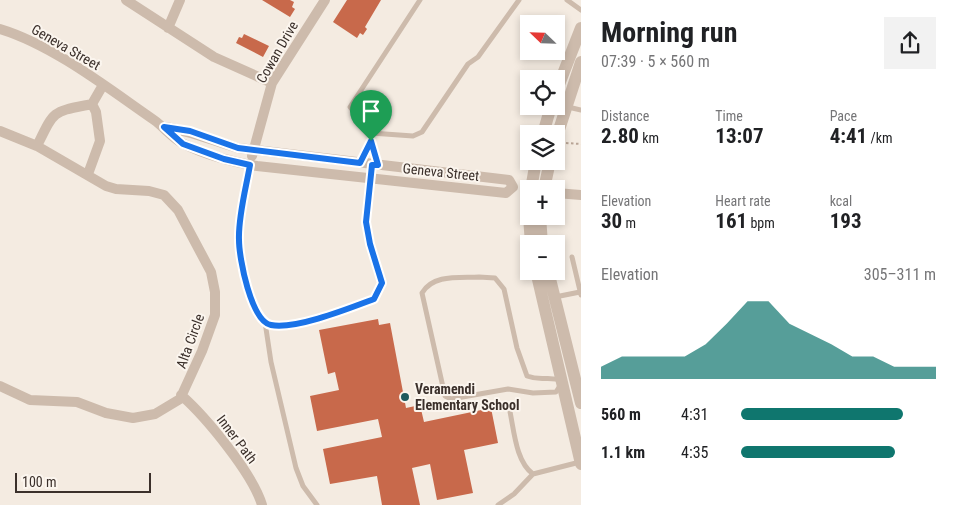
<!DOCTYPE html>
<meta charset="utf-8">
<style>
:root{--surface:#fff;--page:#f2f2f2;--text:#202124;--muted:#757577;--accent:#0f766e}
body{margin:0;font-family:"Roboto Condensed",sans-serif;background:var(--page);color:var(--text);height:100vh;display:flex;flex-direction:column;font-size:19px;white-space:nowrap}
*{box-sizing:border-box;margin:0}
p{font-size:16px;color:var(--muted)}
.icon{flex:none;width:28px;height:28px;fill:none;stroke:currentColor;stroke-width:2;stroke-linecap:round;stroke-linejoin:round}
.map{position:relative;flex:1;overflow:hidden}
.panel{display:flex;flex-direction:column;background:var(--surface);width:375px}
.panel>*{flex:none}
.needle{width:32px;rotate:293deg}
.tools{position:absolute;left:520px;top:15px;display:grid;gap:10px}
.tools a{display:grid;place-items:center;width:45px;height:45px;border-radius:0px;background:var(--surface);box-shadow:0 2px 8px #0003;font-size:25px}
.scale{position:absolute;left:15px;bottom:12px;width:136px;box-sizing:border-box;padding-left:5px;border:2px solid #3b302b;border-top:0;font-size:14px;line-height:18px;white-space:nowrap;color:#3b302b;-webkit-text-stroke:4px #fbf5ee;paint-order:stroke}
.pin{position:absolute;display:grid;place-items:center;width:42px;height:42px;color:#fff;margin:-51px -21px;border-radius:50% 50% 50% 0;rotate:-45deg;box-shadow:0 0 5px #0007}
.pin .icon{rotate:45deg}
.round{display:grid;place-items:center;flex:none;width:52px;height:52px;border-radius:0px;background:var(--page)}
.head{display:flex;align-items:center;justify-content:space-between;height:85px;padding:0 20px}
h1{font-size:28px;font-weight:700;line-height:38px}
.stats{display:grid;grid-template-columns:repeat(3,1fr);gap:8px;height:85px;padding:5px 20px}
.stats div{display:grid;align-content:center}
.stats b{font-size:21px;font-weight:700}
.stats small{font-size:14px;font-weight:400}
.stats p{font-size:14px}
.chart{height:140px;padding:10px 20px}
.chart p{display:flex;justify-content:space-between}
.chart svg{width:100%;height:90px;margin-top:5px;fill:var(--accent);opacity:.7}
ul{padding:0 20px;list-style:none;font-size:16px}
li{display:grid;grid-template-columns:80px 60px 1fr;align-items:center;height:38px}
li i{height:12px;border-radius:6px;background:var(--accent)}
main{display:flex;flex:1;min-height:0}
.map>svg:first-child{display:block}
.building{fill:#c8694b}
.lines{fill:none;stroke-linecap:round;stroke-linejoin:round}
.path{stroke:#b9a596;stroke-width:2;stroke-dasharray:2.5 2.5;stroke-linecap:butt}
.service{stroke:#cdbbac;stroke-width:5}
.minor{stroke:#cdbbac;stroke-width:10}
.tertiary{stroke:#cdbbac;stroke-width:12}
.route-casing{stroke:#fff;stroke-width:10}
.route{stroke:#1a73e8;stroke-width:6}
.poi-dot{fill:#1f5a5e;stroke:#fbf5ee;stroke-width:2}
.labels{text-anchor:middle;stroke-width:4;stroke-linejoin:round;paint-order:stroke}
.street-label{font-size:14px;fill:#3b302b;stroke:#fbf5ee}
.poi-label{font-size:14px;font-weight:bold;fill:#3b302b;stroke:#fbf5ee;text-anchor:start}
</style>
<main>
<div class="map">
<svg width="581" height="505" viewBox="0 0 581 505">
<rect width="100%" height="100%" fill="#f4ebe1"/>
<!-- building -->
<path class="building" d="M 262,0 L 290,0 L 294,2 L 292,7 L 295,9 L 290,17 Z
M 347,0 L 381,0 L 365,27 L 367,29 L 363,35 L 360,33 L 357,38 L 333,22 Z
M 244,34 L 269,46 L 263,57 L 236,43 L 239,37 L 242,38 Z
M 378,319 L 379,325 L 390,323 L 406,408 L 420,405 L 424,422 L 491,408 L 498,443 L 464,450 L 473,493 L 437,500 L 430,464 L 412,468 L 420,505 L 382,505 L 377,476 L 330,484 L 323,449 L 382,437 L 378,419 L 317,431 L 310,396 L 339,390 L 335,372 L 328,374 L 319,330 Z"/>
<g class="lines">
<!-- path -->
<path class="path" d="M 566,143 L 581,144"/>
<!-- service -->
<path class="service" d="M 420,0 L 350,107 L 371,133 L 413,136 L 422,132 L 468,64 L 478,57 L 519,0
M 567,0 L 581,10
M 568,107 L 581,110
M 371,133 L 371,141 L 378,165
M 360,163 L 371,142
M 250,165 C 247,186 237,221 239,241 C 240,260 250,319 270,325 C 290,331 353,307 374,299 L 382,283 L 370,244 L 366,222 L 372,165
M 572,257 L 581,295
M 479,277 L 495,278 L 504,289 L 517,348 L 527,376 C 543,382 547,375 563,381 L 556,392 L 533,393 L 508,389 L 451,399 L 445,396 L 422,293 C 433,274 459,278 479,277 Z
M 555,297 L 580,292
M 265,322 L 271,362 L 296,468 L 303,486 L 317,505
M 509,407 C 514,428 515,461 533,474 L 580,462
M 498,505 L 514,494 L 533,474"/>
<!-- minor -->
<path class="minor" d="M 126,0 L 214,57 L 272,83
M 168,28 L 180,0
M 0,29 C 53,45 109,89 154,120 C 164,127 173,139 184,144 C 206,155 233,162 257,166 L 506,193 L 513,187
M 165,127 C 191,131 213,141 238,148 L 509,180 L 513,187
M 0,131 L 37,146 L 106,186 L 116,189 L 149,191 L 164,195 L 178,210 L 211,272 L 215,292 L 215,315 L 202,351 L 180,399 L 155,414 L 133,418 L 106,413 L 77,402 L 30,400 L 0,386
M 37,146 C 55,109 52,112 92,104 L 103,85
M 252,156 L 272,83 L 325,0
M 88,174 L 100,141 L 96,112 L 92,104
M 556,193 L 581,195
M 181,395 C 206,417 253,474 262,505"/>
<!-- tertiary -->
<path class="tertiary" d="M 556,92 L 581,28
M 543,134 L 551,106
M 556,139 L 581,62
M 531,189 L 536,161
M 544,189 L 550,161
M 529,216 L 531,244
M 540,216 L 542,244
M 536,271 L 581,464
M 548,271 L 581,403"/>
</g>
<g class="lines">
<defs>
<path id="route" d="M 164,127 L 190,131 L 238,148 L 360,163 L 371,141 L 378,165 L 372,165 L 366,222 L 370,244 L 382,283 L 374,299 C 350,308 295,330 271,325 C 251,321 239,258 239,240 C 238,217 246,188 250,165 L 224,159 L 183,144 Z"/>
</defs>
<!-- route casing -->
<use href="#route" class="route-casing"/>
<!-- route -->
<use href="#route" class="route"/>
</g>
<!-- markers -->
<circle class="poi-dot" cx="405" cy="397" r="5"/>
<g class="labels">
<!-- street labels -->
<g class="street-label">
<text transform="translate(66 47) rotate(30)" y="5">Geneva Street</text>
<text transform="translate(277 52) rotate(-60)" y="5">Cowan Drive</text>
<text transform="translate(441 172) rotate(6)" y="5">Geneva Street</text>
<text transform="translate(190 341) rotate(-70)" y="5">Alta Circle</text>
<text transform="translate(237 439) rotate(53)" y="5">Inner Path</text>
</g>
<!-- poi labels -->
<g class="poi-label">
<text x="415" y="394">Veramendi<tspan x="415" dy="16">Elementary School</tspan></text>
</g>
</g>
</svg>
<div class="tools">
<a><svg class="needle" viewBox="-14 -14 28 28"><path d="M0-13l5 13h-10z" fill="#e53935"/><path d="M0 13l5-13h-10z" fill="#757577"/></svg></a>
<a><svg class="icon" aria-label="locate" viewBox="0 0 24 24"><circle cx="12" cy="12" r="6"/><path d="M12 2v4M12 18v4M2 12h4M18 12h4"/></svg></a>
<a><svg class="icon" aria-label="layers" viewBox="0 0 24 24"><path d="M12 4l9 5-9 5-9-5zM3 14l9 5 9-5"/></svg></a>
<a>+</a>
<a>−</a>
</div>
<div class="scale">100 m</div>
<div class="pin" style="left:371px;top:141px;background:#1e9e55"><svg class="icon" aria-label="arrive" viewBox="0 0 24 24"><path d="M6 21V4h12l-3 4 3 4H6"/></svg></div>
</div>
<section class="panel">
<div class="head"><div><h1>Morning run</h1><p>07:39 · 5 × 560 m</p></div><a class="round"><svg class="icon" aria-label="share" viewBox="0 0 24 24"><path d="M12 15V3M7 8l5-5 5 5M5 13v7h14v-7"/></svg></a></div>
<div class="stats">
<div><p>Distance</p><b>2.80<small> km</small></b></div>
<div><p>Time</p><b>13:07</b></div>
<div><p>Pace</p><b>4:41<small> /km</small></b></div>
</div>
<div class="stats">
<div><p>Elevation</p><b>30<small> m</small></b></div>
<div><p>Heart rate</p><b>161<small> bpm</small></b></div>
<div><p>kcal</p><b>193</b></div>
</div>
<div class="chart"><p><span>Elevation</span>305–311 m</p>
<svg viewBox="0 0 160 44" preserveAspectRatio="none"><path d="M0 44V38L10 33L20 33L30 33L40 33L50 27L60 17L70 6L80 6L90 17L100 22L110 27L120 33L130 33L140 38L150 38L160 38V44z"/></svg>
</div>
<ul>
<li><b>560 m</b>4:31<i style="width:83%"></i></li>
<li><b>1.1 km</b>4:35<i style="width:79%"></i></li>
</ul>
</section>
</main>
